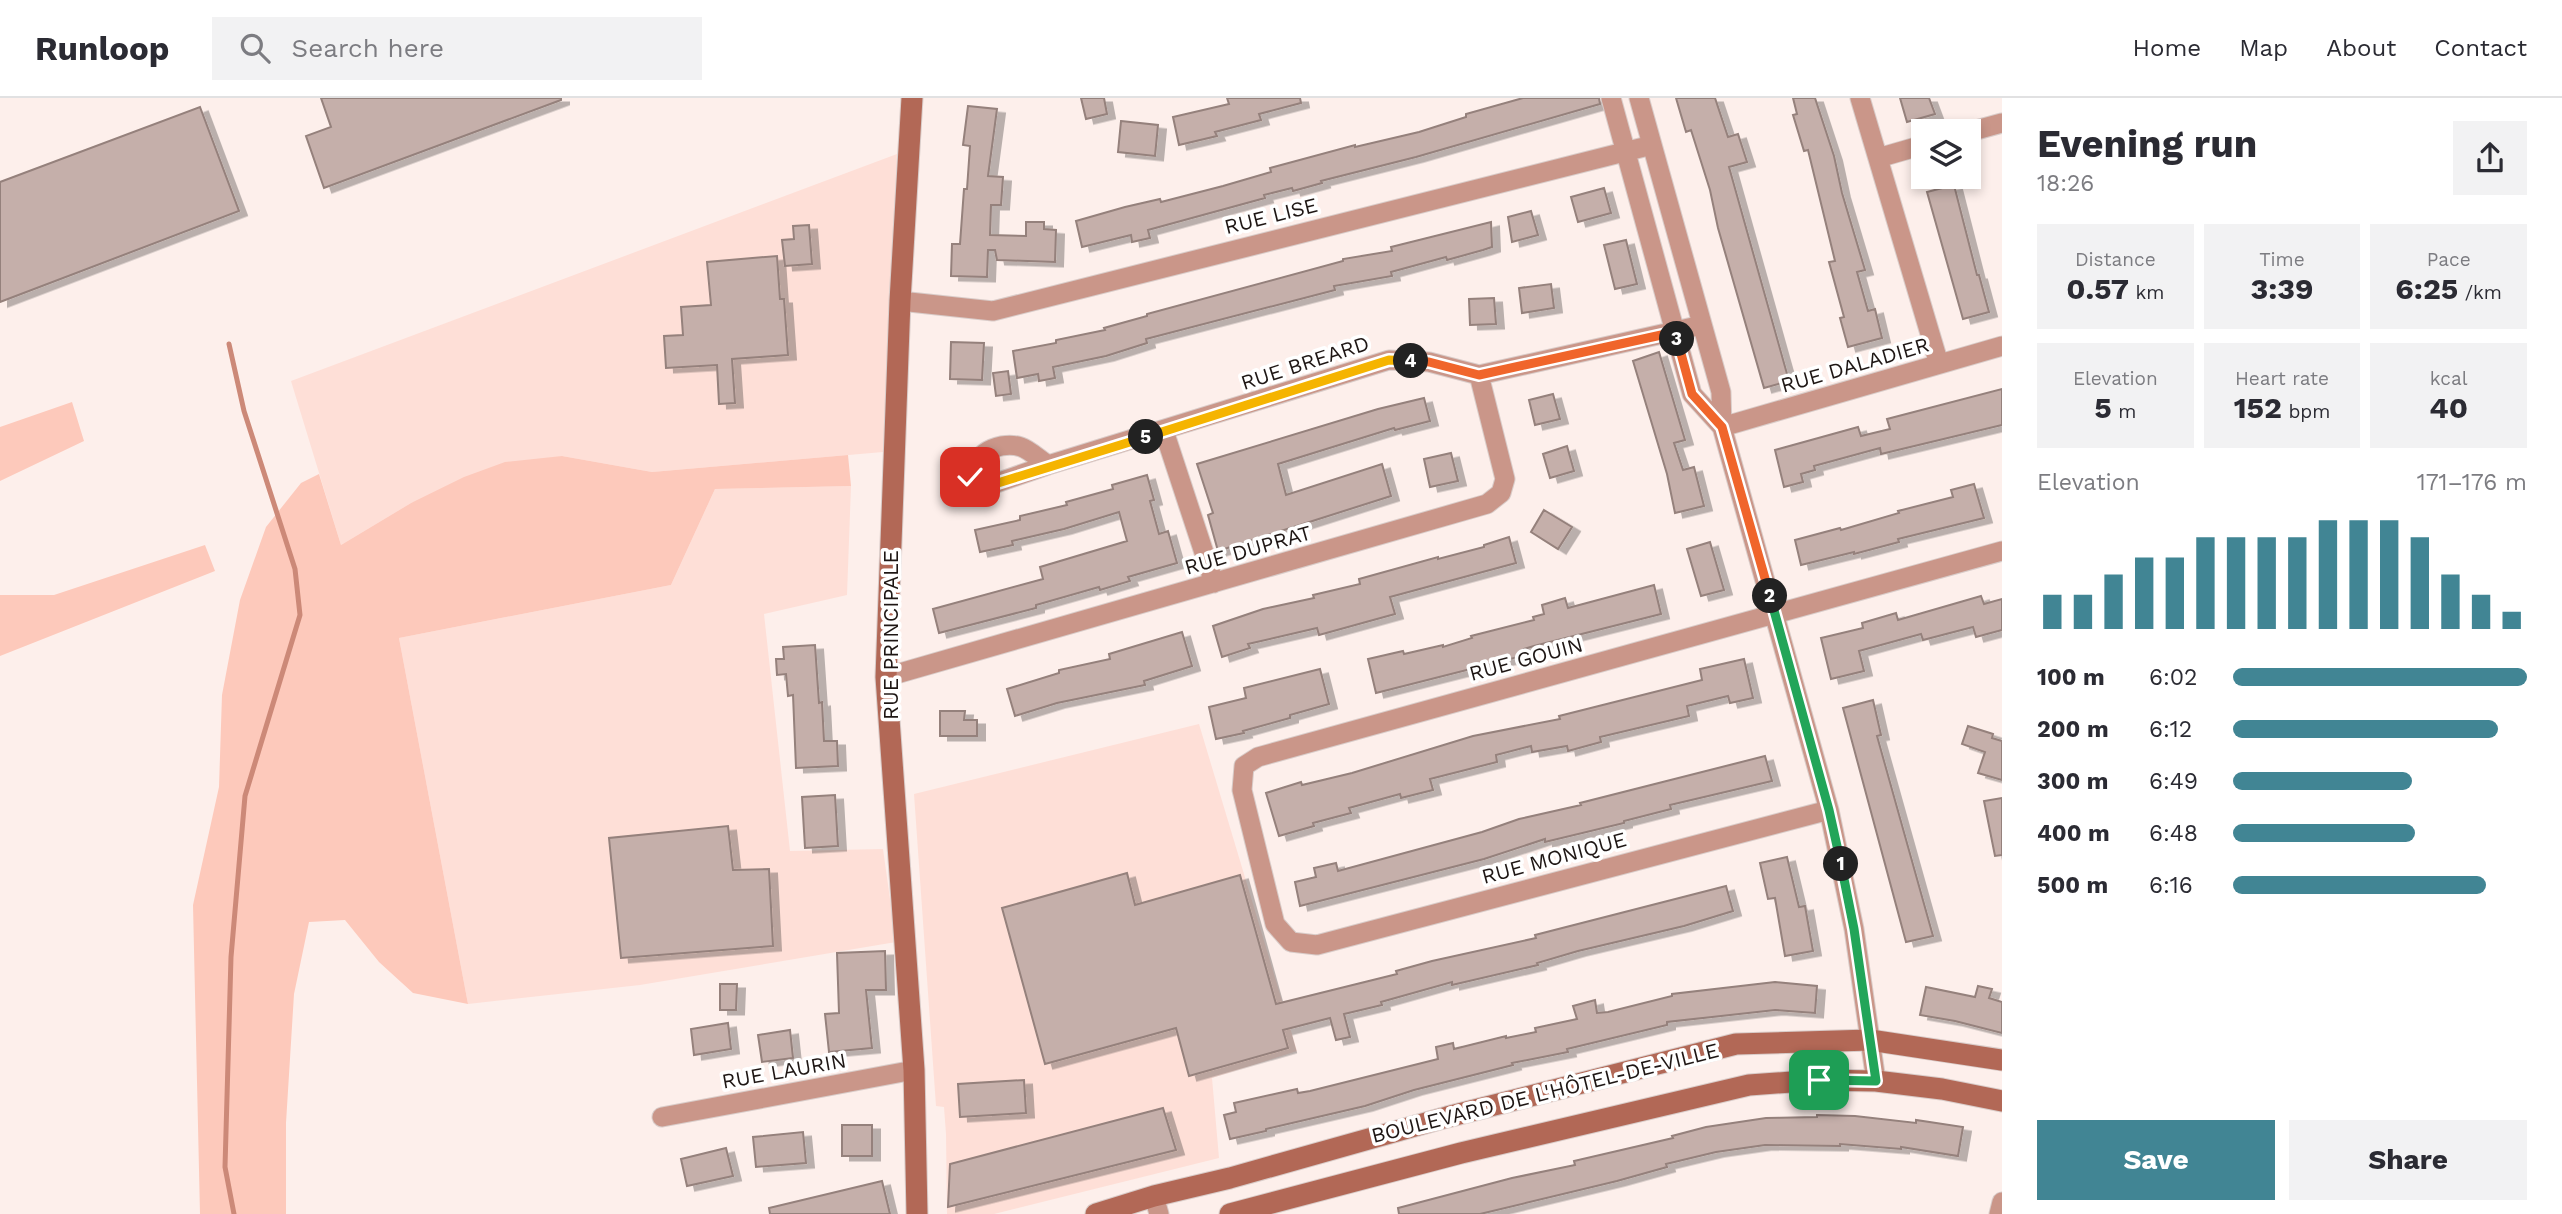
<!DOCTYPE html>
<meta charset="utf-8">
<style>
:root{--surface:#fff;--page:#f2f2f3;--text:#2b2b33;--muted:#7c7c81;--line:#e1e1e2;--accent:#418594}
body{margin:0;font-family:"Work Sans",sans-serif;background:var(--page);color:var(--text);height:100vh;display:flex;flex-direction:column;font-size:26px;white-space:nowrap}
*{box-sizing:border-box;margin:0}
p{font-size:23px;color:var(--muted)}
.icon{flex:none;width:38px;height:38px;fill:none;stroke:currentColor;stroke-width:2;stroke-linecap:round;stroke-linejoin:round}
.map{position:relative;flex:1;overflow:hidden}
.details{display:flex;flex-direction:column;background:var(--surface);width:560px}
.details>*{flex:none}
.tools{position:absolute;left:1911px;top:21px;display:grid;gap:14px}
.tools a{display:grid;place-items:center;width:70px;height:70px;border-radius:0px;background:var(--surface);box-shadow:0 4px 10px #0003;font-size:35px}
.pin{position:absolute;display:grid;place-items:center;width:60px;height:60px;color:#fff;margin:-30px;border-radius:14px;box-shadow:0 4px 10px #0006}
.km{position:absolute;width:35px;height:35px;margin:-18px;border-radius:50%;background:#222;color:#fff;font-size:19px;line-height:35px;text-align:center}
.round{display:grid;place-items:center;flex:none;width:74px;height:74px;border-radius:0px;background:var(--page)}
.headline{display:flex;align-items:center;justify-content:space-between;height:119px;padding:0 35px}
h1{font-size:38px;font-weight:700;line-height:52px}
.metrics{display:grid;grid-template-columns:repeat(3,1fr);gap:10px;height:119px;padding:7px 35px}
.metrics div{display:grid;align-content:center;border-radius:0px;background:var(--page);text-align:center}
.metrics b{font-size:30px;font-weight:700}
.metrics small{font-size:19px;font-weight:400}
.metrics p{font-size:19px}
.chart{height:196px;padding:14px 35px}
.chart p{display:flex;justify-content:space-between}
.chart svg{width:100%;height:126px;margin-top:7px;stroke:var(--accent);stroke-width:6}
.cta{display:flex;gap:14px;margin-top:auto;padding:14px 35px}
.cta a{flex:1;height:80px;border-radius:0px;background:var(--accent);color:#fff;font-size:28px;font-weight:700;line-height:80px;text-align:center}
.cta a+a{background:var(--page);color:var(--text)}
ul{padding:0 35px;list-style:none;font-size:23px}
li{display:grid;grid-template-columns:112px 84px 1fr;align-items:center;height:52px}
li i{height:18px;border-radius:9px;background:var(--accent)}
header{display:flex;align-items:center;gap:42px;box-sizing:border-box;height:98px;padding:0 35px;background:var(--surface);border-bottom:2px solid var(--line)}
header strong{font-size:33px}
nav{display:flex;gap:38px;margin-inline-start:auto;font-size:24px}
.search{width:490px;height:63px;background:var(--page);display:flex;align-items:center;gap:18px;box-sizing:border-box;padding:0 24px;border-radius:0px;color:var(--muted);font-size:26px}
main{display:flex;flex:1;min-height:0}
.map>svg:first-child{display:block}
.built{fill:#fedfd7}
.green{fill:#fdc9bb}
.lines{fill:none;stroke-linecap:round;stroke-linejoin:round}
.stream{stroke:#cc8978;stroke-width:5}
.building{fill:#c5afaa;stroke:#95817c;stroke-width:2;filter:url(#shadow)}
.street-casing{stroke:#d9ccc9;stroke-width:21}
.secondary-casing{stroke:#d9ccc9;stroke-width:23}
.street{stroke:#ca9689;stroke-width:19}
.secondary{stroke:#b26856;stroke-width:21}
.split-1-casing{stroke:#fff;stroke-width:14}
.split-2-casing{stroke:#fff;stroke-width:14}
.split-3-casing{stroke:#fff;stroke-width:14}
.split-4-casing{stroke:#fff;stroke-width:14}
.split-5-casing{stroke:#fff;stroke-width:14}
.split-6-casing{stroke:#fff;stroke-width:14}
.split-1{stroke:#22a559;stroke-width:9}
.split-2{stroke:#22a559;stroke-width:9}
.split-3{stroke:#f0652b;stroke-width:9}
.split-4{stroke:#f0652b;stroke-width:9}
.split-5{stroke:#f5b400;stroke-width:9}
.split-6{stroke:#f5b400;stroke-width:9}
.labels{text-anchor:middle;stroke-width:7;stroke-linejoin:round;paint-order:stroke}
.street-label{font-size:21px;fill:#1e1614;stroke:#fff}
</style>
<header>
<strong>Runloop</strong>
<div class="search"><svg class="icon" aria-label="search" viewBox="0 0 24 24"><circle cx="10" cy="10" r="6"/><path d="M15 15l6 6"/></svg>Search here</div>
<nav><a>Home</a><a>Map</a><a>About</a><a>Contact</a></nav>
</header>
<main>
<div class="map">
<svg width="2002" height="1116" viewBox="0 0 2002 1116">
<defs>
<filter id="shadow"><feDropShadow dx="8" dy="4.5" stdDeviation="0" flood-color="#0004"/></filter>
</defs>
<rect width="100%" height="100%" fill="#fdefeb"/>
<!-- built -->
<path class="built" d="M 897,56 L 883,354 L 652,374 L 562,358 L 411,405 L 341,447 L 291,283 Z
M 851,388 L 847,497 L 764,516 L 790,753 L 883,751 L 896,844 L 640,887 L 468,906 L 399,540 L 671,487 L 715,391 Z
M 1199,626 L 1297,953 L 1212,980 L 1219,1060 L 994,1116 L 947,1116 L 946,1036 L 944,1009 L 936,1008 L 914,696 Z"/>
<!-- green -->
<path class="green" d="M 72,304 L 84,343 L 0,383 L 0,329 Z
M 848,357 L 851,388 L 715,391 L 671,487 L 399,540 L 468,906 L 413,895 L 379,864 L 345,822 L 309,824 L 294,896 L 286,1025 L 286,1116 L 200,1116 L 193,807 L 219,689 L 222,597 L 240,502 L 266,429 L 301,385 L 319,376 L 341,447 L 411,405 L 464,379 L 505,364 L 562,358 L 652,374 Z
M 205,447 L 215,473 L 0,558 L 0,497 L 54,497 Z"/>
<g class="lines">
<!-- stream -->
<path class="stream" d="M 229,246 L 244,313 L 295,471 L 300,517 L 245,698 L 231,859 L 225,1069 L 234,1116"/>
</g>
<!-- building -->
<path class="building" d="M 321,0 L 561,0 L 561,2 L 324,90 L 306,38 L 331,29 Z
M 1081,0 L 1104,0 L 1107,16 L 1086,21 Z
M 1227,0 L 1300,0 L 1301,5 L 1259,16 L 1261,22 L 1215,34 L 1217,38 L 1179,47 L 1173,19 L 1229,6 Z
M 1523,0 L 1599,0 L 1600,6 L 1416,59 L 1321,83 L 1322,85 L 1293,93 L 1292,90 L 1264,97 L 1265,100 L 1148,132 L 1150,140 L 1132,144 L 1131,137 L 1082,149 L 1076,123 L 1125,109 L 1160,101 L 1161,104 L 1223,88 L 1271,74 L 1270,70 L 1355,47 L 1355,49 L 1419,34 L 1466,19 L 1466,16 Z
M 1676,0 L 1715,0 L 1728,39 L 1738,36 L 1747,64 L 1729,69 L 1789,283 L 1764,290 L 1718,130 L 1710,92 L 1691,32 L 1686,34 Z
M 1793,0 L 1815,0 L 1834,58 L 1842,95 L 1865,172 L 1857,174 L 1868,213 L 1875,211 L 1882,240 L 1848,249 L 1840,220 L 1844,219 L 1829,164 L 1835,163 L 1808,52 L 1804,53 L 1793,17 L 1797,16 Z
M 1900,0 L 1929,0 L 1935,16 L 1907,24 Z
M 968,8 L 997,11 L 988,78 L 1003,79 L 1001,107 L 991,107 L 990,137 L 1026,138 L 1026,124 L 1044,124 L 1044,131 L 1056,132 L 1055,164 L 997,162 L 995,152 L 988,152 L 987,179 L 951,178 L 952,146 L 960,146 L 964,91 L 967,91 L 970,48 L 963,47 Z
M 200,9 L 239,113 L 0,204 L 0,84 Z
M 1121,23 L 1158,27 L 1155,58 L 1118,54 Z
M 1954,87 L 1977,177 L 1979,177 L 1989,214 L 1963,221 L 1927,94 Z
M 1604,90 L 1611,115 L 1578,124 L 1571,99 Z
M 1531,113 L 1538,137 L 1512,144 L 1508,119 Z
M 1491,124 L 1492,149 L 1483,152 L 1447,162 L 1446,159 L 1391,174 L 1392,178 L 1334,188 L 1335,192 L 1146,241 L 1147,245 L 1106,258 L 1053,269 L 1055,280 L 1039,283 L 1038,276 L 1017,280 L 1013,253 L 1056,245 L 1056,242 L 1105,232 L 1104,230 L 1147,218 L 1147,216 L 1343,163 L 1343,161 L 1392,153 L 1391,149 Z
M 809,127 L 812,166 L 785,168 L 782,142 L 794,141 L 793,128 Z
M 1626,142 L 1637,186 L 1615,191 L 1604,147 Z
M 777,158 L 780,201 L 784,201 L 788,257 L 732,261 L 735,305 L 719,306 L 717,267 L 666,270 L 664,238 L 683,237 L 681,209 L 711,207 L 707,164 Z
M 1551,186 L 1554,210 L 1522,215 L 1519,190 Z
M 1494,200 L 1496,226 L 1470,227 L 1469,201 Z
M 951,244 L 984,245 L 982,282 L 950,281 Z
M 1659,254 L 1685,342 L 1674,345 L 1683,372 L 1694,369 L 1704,408 L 1675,415 L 1667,376 L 1633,263 Z
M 1008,273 L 1011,296 L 996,298 L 993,275 Z
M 2002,291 L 2002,327 L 1881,356 L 1880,350 L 1814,368 L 1815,372 L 1801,376 L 1803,384 L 1784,389 L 1775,352 L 1858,329 L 1861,338 L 1890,331 L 1887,321 Z
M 1553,296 L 1560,321 L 1535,327 L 1529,302 Z
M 1424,300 L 1430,323 L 1395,332 L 1394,330 L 1278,366 L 1286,397 L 1382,366 L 1391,398 L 1218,453 L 1208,417 L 1213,415 L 1197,366 L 1378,311 Z
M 1567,348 L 1574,373 L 1550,380 L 1543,356 Z
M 1451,355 L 1458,383 L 1430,389 L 1424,361 Z
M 1147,377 L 1154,402 L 1150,403 L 1159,436 L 1168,433 L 1177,465 L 1128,479 L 1130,483 L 1100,492 L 1099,489 L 1036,507 L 1036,510 L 939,535 L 933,511 L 1043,481 L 1040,469 L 1127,443 L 1119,414 L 1064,431 L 1012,443 L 1013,447 L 980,454 L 975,432 L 1020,422 L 1020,418 L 1067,407 L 1066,404 L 1113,391 L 1112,387 Z
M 1974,386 L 1984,420 L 1898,441 L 1899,444 L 1854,456 L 1854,454 L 1801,467 L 1795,442 L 1840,430 L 1841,432 L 1899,415 L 1898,413 L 1953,399 L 1951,392 Z
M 1544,412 L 1572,429 L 1558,451 L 1531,434 Z
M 1509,439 L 1516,465 L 1390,499 L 1395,516 L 1319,537 L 1317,530 L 1248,546 L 1250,550 L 1222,559 L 1213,528 L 1263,511 L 1314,500 L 1313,497 L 1360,486 L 1359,481 L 1438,459 L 1438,461 L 1484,449 L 1484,447 Z
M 1710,444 L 1724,492 L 1701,498 L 1687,451 Z
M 1654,487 L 1661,516 L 1534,548 L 1524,551 L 1526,557 L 1376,595 L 1368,561 L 1403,553 L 1404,556 L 1443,547 L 1443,549 L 1472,540 L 1471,538 L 1534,522 L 1533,519 L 1544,516 L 1542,507 L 1565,500 L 1568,510 Z
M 1981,498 L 1984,506 L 2002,501 L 2002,532 L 1976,539 L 1973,529 L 1923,542 L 1921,536 L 1859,553 L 1864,573 L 1831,581 L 1821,540 L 1863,530 L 1862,525 L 1896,515 L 1898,522 Z
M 1182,534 L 1192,568 L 1144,583 L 1145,587 L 1057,605 L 1015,618 L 1007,591 L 1059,575 L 1059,572 L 1110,561 L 1109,556 Z
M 815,547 L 819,605 L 822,604 L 824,643 L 837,643 L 838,668 L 796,670 L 793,597 L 788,598 L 786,576 L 777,577 L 776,561 L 784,561 L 783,549 Z
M 1744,561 L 1753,600 L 1730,605 L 1728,598 L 1687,608 L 1689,618 L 1600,639 L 1601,644 L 1568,653 L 1567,648 L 1532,654 L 1531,648 L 1496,657 L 1497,664 L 1430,681 L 1433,692 L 1401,700 L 1400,696 L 1349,710 L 1351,715 L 1313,725 L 1314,728 L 1279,738 L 1266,695 L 1301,684 L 1302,687 L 1352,675 L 1473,638 L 1560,621 L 1559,618 L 1702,582 L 1700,571 Z
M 1320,571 L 1329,606 L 1290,617 L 1290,620 L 1243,633 L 1244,635 L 1216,641 L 1209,609 L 1246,600 L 1244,590 Z
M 1873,602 L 1881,637 L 1877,638 L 1933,838 L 1906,844 L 1843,610 Z
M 940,613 L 965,613 L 964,622 L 977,622 L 977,638 L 940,638 Z
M 1968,628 L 1993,636 L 1992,640 L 2002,643 L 2002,682 L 1978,675 L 1985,654 L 1962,646 Z
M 1765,658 L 1772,683 L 1670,707 L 1671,711 L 1624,723 L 1624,725 L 1545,744 L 1545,741 L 1484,761 L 1300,808 L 1295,784 L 1316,779 L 1314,770 L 1336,765 L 1338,773 L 1482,734 L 1519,721 L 1581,707 L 1580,705 Z
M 835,697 L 838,748 L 805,750 L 802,699 Z
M 2002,700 L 2002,757 L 1995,758 L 1984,703 Z
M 728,728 L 733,772 L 769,771 L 773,848 L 621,860 L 609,740 Z
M 1787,759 L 1799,809 L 1805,808 L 1813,853 L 1785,858 L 1775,800 L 1768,801 L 1760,765 Z
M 1127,775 L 1135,807 L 1240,777 L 1276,906 L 1397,876 L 1396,873 L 1432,863 L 1536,840 L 1535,837 L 1726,788 L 1733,813 L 1684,828 L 1578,853 L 1537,865 L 1538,867 L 1452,887 L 1452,884 L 1381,904 L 1382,907 L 1344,916 L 1350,939 L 1336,942 L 1330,920 L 1283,932 L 1288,950 L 1189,978 L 1176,930 L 1045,966 L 1002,810 Z
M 885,853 L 886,892 L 866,892 L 872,950 L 829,954 L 825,916 L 839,915 L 837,855 Z
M 1775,884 L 1817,888 L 1815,915 L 1775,912 L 1667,924 L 1667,927 L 1567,951 L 1568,954 L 1512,965 L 1513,967 L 1414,992 L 1365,1008 L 1266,1031 L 1266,1033 L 1230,1041 L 1224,1017 L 1236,1014 L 1234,1005 L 1297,991 L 1298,995 L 1310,993 L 1438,961 L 1436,949 L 1453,945 L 1454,951 L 1506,938 L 1506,940 L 1536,934 L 1535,930 L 1577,921 L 1573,908 L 1595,902 L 1597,915 L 1608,914 L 1672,898 L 1672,896 Z
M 720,886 L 737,886 L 736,912 L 720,912 Z
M 1978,888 L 1992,891 L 1989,900 L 2002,904 L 2002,935 L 1955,923 L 1920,917 L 1926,889 L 1975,899 Z
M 728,925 L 731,951 L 694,957 L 691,931 Z
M 790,932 L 793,960 L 762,964 L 758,937 Z
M 1024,982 L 1026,1015 L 960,1019 L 958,986 Z
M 1163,1010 L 1176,1052 L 948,1109 L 950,1066 Z
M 1817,1017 L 1855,1018 L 1916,1025 L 1916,1022 L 1963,1029 L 1958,1058 L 1901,1049 L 1901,1051 L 1840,1046 L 1840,1048 L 1765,1047 L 1716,1054 L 1666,1066 L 1667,1069 L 1617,1083 L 1480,1116 L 1399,1116 L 1398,1110 L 1512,1080 L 1575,1067 L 1574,1063 L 1673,1040 L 1672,1038 L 1706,1029 L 1766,1020 L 1817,1019 Z
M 842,1027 L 872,1027 L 872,1058 L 842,1058 Z
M 803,1034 L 806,1065 L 756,1069 L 753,1039 Z
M 726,1050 L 733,1078 L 687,1088 L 681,1061 Z
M 882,1083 L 890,1116 L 770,1116 L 769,1110 Z"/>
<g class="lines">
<defs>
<path id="street" d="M 1611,0 L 1692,296 L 1722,329
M 1639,0 L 1721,294 L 1722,329 L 1829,712 L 1854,831 L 1876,983
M 1860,0 L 1939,266
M 1969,34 L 2002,25
M 1878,60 L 1923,47
M 900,203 L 993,213 L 1652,47
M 1722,329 L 2002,248
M 1164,333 L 1214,485
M 1048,367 L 985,389 L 975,388 C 962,361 997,341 1021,349 C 1030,352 1040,362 1048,367 L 1389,262 L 1429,264 L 1479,277 L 1702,227
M 886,579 L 1487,406 L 1501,395 L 1505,381 L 1479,277
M 1829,712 L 1317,847 L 1291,844 L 1275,826 L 1242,692 L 1244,668 L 1258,659 L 2002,453
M 662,1019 L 914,972
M 1154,1098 L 1159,1116
M 1999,1116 L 2002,1104"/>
<path id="secondary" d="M 912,0 L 900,203 L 886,579 L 914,972 L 917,1116
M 1096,1116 L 1154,1098 L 1230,1080 L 1447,1019 L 1736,946 L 1870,942 L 2002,962
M 1230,1116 L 1461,1055 L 1749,987 L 1819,982 L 1876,983 L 1942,991 L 2002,1003"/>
</defs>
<!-- street casing -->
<use href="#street" class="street-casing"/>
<!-- secondary casing -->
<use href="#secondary" class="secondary-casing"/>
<!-- street -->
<use href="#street" class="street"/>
<!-- secondary -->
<use href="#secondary" class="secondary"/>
</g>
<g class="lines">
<defs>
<path id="split-1" d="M 1819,982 L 1876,983 L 1854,831 L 1841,766"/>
<path id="split-2" d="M 1770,498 L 1829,712 L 1841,766"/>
<path id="split-3" d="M 1677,241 L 1692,296 L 1722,329 L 1770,498"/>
<path id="split-4" d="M 1411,263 L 1429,264 L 1479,277 L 1675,234 L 1677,241"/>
<path id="split-5" d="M 1146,339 L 1389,262 L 1411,263"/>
<path id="split-6" d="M 970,379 L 975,388 L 985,389 L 1146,339"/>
</defs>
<!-- split-1 casing -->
<use href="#split-1" class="split-1-casing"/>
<!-- split-2 casing -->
<use href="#split-2" class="split-2-casing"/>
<!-- split-3 casing -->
<use href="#split-3" class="split-3-casing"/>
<!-- split-4 casing -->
<use href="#split-4" class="split-4-casing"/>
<!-- split-5 casing -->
<use href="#split-5" class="split-5-casing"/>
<!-- split-6 casing -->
<use href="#split-6" class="split-6-casing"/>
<!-- split-1 -->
<use href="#split-1" class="split-1"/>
<!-- split-2 -->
<use href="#split-2" class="split-2"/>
<!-- split-3 -->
<use href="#split-3" class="split-3"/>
<!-- split-4 -->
<use href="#split-4" class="split-4"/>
<!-- split-5 -->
<use href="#split-5" class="split-5"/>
<!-- split-6 -->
<use href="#split-6" class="split-6"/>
</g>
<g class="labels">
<!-- street labels -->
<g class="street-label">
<text transform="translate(1271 118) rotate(-14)" y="7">RUE LISE</text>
<text transform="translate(1305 265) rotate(-18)" y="7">RUE BREARD</text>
<text transform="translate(1855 267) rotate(-16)" y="7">RUE DALADIER</text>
<text transform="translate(1248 452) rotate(-16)" y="7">RUE DUPRAT</text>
<text transform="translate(891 537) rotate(-90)" y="7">RUE PRINCIPALE</text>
<text transform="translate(1526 561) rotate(-15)" y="7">RUE GOUIN</text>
<text transform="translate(1554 760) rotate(-15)" y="7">RUE MONIQUE</text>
<text transform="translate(784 973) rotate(-10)" y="7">RUE LAURIN</text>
<text transform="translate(1545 995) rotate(-14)" y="7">BOULEVARD DE L'HÔTEL-DE-VILLE</text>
</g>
</g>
</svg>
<div class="tools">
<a><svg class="icon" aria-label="layers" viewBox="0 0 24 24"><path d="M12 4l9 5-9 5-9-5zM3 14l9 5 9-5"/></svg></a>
</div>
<div class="pin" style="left:1819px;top:982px;background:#1e9e55"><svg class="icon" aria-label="arrive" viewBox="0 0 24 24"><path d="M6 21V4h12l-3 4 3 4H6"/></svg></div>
<div class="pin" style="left:970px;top:379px;background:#d93025"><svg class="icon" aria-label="check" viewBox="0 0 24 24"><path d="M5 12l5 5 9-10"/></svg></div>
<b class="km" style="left:1841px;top:766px">1</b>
<b class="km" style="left:1770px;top:498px">2</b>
<b class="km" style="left:1677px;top:241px">3</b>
<b class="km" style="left:1411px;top:263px">4</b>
<b class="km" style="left:1146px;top:339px">5</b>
</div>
<section class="details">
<div class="headline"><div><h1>Evening run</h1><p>18:26</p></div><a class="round"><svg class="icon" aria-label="share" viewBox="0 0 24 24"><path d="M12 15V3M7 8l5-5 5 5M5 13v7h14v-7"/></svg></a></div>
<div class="metrics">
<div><p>Distance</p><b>0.57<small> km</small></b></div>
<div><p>Time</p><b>3:39</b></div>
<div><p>Pace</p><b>6:25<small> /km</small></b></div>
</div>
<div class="metrics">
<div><p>Elevation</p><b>5<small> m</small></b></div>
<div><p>Heart rate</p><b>152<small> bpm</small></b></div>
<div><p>kcal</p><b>40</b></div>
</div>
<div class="chart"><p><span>Elevation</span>171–176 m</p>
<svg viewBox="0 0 160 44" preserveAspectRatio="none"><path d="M5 44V32M15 44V32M25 44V25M35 44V19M45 44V19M55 44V12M65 44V12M75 44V12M85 44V12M95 44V6M105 44V6M115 44V6M125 44V12M135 44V25M145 44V32M155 44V38"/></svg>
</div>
<ul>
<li><b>100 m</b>6:02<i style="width:100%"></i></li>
<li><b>200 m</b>6:12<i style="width:90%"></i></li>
<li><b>300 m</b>6:49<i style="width:61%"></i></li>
<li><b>400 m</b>6:48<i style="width:62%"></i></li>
<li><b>500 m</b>6:16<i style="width:86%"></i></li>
</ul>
<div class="cta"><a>Save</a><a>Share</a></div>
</section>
</main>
